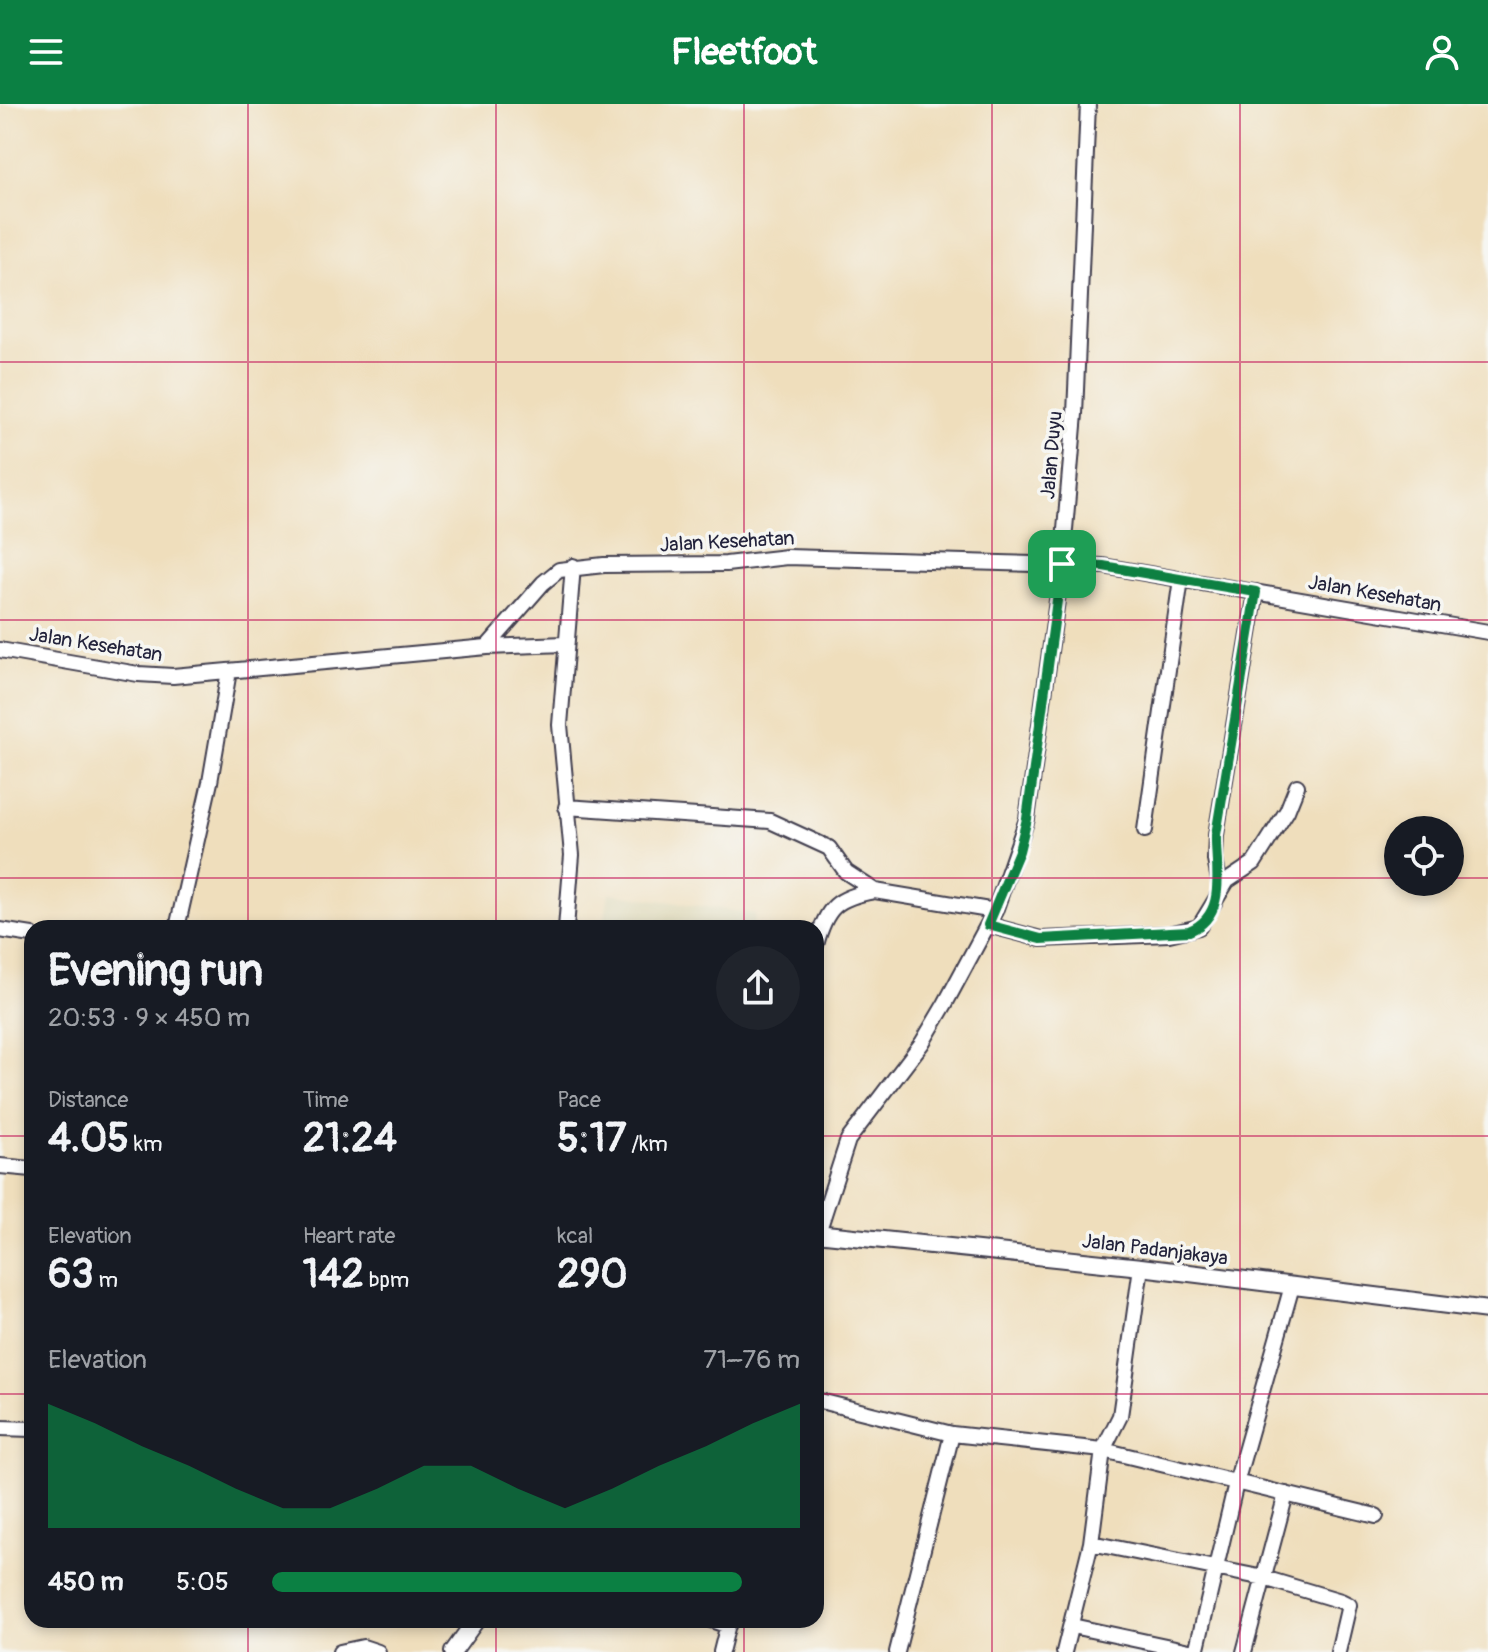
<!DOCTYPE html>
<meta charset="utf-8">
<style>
:root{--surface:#171b24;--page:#20242c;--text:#f1f3f6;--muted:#9ea1a6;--accent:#0b8043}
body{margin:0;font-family:Pangolin,sans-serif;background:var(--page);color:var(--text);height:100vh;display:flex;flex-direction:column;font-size:30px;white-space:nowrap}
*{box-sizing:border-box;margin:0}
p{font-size:26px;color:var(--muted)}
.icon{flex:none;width:44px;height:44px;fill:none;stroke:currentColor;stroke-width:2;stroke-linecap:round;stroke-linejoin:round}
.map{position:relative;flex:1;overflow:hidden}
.details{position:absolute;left:24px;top:816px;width:800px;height:708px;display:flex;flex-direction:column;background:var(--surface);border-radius:24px;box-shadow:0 4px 12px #0003}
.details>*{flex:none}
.controls{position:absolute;left:1384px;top:712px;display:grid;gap:16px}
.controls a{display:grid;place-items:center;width:80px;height:80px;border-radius:50%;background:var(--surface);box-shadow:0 4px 12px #0003;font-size:40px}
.pin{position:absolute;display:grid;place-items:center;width:68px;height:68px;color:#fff;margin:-34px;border-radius:16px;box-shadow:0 4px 12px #0006}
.round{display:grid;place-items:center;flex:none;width:84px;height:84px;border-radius:42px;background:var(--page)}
.summary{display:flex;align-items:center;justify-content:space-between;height:136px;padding:0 24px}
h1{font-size:44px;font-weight:800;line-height:60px}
.stats{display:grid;grid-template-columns:repeat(3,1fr);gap:12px;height:136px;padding:8px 24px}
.stats div{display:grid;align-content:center}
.stats b{font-size:40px;font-weight:800}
.stats small{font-size:22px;font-weight:400}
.stats p{font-size:22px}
.chart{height:224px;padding:16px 24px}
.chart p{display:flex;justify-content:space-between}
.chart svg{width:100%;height:144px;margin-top:8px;fill:var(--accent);opacity:.7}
ul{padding:0 24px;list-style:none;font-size:26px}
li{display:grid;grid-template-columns:128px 96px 1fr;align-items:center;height:60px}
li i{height:20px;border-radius:10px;background:var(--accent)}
header{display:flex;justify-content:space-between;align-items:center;height:104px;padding:0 24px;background:var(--accent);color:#fff;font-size:36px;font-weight:800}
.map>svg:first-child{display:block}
.built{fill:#ded8b7}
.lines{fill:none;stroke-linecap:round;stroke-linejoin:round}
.minor-casing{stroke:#413e4e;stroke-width:18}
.tertiary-casing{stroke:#413e4e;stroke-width:20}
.minor{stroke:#fff;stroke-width:14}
.tertiary{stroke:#fff;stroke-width:16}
.route-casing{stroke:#fff;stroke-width:16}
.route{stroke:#0b8043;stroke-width:10}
.grid{fill:none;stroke:#c2185b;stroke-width:2;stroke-opacity:0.55}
.labels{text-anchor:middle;stroke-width:7;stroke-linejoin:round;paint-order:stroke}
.street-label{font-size:20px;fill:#22223b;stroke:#f6f6f2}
</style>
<header><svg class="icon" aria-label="menu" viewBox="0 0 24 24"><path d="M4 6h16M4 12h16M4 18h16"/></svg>Fleetfoot<svg class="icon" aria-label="person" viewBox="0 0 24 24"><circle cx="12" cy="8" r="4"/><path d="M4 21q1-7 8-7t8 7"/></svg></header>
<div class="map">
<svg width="1488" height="1548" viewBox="0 0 1488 1548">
<rect width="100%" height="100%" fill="#f6f6f2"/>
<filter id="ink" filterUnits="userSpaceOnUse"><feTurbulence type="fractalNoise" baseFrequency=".0125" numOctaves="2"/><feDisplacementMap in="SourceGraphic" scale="16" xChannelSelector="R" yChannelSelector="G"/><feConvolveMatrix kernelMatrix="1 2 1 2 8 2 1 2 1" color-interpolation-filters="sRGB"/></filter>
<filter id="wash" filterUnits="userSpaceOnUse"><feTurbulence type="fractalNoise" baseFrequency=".006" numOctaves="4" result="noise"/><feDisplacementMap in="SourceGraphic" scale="32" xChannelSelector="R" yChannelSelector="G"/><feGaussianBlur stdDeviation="1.8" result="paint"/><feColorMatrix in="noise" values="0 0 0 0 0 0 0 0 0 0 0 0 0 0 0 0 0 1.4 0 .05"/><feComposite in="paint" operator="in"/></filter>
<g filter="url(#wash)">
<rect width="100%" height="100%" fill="#efdebc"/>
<!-- built -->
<path class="built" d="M 609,789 L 755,810 L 753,824 L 603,824 Z"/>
</g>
<g filter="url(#ink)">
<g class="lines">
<defs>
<path id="minor" d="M 487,543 L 543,479 L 559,466 L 604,461 L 726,460 L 787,453 L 1103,462 L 1488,528
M 0,546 L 138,570 L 173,572 L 487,543 L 565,540
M 566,703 L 770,717 L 829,744 L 846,768 L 875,787 L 995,807
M 1145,726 L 1181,475
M 1221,786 L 1215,756 L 1216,731 L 1256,488
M 988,821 L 1041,835 L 1169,830 L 1199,823 L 1227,777 L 1254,759 L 1287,707 L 1297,682
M 177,824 L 210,678 L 229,567
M 566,824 L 572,751 L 560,621 L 573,462
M 0,826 L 32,831
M 816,841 C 826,803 837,793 875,787
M 0,1062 L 32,1065
M 816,1135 L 848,1036 L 922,939 L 945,900 L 995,807 L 1027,715 L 1062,460 L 1075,310 L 1088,0
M 816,1296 L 952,1330 L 1103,1346 L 1376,1412
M 0,1324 L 32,1325
M 1091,1439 L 1264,1474 L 1341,1497 L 1349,1501 L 1338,1548
M 711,1516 L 728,1522
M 1072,1522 L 1194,1548
M 340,1548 L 363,1543 L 378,1548
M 721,1548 L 729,1516
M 897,1548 L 952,1330
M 1064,1548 L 1091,1439 L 1103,1346 L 1120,1312 L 1141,1163
M 1196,1548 L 1236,1379 L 1292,1182
M 1244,1548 L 1286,1390"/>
<path id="tertiary" d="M 816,1129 L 1141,1163 L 1488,1206
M 453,1548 L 476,1516"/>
</defs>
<!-- minor casing -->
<use href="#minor" class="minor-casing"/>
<!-- tertiary casing -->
<use href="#tertiary" class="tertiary-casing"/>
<!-- minor -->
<use href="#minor" class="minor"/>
<!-- tertiary -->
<use href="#tertiary" class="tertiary"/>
</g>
</g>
<g class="lines" filter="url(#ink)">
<defs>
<path id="route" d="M 1062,460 L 1103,462 L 1256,488 L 1216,731 C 1215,764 1229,811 1189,827 L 1041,835 L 988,821 L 1019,747 L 1027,715 Z"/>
</defs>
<!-- route casing -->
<use href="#route" class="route-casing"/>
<!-- route -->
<use href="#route" class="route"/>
</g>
<!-- grid -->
<path class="grid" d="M 248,0 L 248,824M 496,0 L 496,824M 744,0 L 744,824M 992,0 L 992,1548M 1240,0 L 1240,1548M 0,258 L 1488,258M 0,516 L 1488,516M 0,774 L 1398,774M 1450,774 L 1488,774M 0,1032 L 32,1032M 816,1032 L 1488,1032M 0,1290 L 32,1290M 816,1290 L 1488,1290M 248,1516 L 248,1548M 496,1516 L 496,1548M 744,1516 L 744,1548"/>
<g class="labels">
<!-- street labels -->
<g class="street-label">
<text transform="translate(1051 351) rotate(-85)" y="7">Jalan Duyu</text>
<text transform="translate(727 437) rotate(-3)" y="7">Jalan Kesehatan</text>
<text transform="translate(1375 489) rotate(10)" y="7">Jalan Kesehatan</text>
<text transform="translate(96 540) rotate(9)" y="7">Jalan Kesehatan</text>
<text transform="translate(1155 1145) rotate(7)" y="7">Jalan Padanjakaya</text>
</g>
</g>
</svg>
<div class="controls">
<a><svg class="icon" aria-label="locate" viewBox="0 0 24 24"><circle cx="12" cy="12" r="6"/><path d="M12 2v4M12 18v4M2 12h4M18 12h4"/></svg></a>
</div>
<div class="pin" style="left:1062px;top:460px;background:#1e9e55"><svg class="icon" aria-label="arrive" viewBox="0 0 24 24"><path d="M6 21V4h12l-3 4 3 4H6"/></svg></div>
<section class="details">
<div class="summary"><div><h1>Evening run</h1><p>20:53 · 9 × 450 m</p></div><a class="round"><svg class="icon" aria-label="share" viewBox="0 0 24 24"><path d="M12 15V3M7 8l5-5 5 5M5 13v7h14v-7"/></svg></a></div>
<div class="stats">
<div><p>Distance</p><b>4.05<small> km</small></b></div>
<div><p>Time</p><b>21:24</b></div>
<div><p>Pace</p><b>5:17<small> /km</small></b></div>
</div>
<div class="stats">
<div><p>Elevation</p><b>63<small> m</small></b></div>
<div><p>Heart rate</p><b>142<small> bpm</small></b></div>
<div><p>kcal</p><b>290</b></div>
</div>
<div class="chart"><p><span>Elevation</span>71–76 m</p>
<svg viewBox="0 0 160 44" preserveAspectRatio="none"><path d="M0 44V6L10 12L20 19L30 25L40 32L50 38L60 38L70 32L80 25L90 25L100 32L110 38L120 32L130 25L140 19L150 12L160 6V44z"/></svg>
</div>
<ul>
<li><b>450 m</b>5:05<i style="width:89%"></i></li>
</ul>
</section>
</div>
